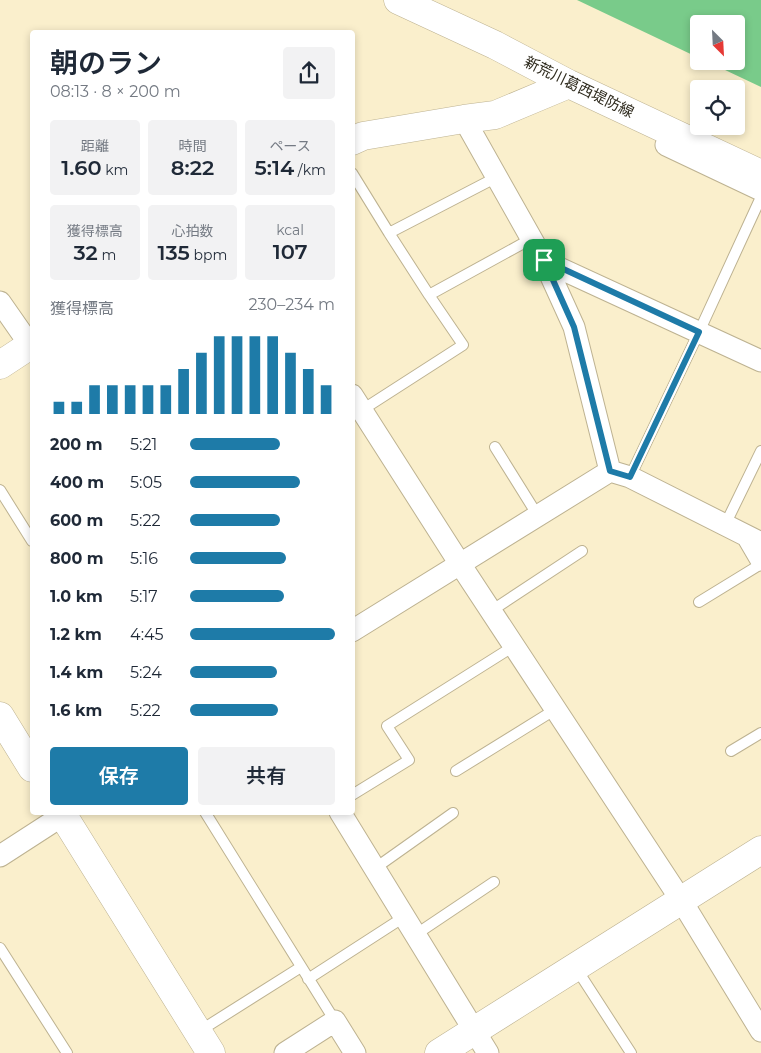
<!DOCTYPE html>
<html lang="ja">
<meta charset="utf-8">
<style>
:root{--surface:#fff;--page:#f2f2f3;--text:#1f2937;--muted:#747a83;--accent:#1e7ba8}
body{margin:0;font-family:Montserrat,"Noto Sans JP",sans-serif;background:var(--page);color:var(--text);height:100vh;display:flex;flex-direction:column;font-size:19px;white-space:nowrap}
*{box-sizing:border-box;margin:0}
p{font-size:16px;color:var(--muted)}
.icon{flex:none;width:28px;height:28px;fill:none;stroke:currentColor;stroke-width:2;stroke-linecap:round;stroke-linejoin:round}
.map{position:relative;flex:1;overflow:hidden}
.side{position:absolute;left:30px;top:30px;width:325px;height:785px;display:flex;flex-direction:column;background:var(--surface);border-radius:5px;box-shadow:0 2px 8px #0003}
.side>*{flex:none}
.needle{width:32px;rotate:156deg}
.controls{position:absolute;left:690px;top:15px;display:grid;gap:10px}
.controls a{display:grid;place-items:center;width:55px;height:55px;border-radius:5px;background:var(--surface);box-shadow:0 2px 8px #0003;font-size:25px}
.pin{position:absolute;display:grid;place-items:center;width:42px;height:42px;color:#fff;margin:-21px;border-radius:10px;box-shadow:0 2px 8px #0006}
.round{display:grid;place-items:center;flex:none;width:52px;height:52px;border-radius:5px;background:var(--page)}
.headline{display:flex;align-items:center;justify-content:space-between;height:85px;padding:0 20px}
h1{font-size:28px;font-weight:600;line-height:38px}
.metrics{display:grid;grid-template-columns:repeat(3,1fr);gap:8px;height:85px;padding:5px 20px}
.metrics div{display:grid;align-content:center;border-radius:5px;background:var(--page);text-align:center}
.metrics b{font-size:21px;font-weight:600}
.metrics small{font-size:14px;font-weight:400}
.metrics p{font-size:14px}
.chart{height:140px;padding:10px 20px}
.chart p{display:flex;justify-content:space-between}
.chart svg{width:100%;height:90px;margin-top:5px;stroke:var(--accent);stroke-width:6}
.cta{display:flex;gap:10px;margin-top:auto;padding:10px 20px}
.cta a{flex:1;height:58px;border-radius:5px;background:var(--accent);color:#fff;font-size:20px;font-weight:600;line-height:58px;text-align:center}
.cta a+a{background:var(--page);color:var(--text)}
ul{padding:0 20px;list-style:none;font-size:16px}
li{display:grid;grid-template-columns:80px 60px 1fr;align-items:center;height:38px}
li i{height:12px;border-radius:6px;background:var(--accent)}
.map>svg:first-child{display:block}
.water{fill:#79cb8a}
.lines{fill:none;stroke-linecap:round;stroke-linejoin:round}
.lane-casing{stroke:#bdb291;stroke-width:12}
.street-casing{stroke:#bdb291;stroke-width:23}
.secondary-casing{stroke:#bdb291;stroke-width:29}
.lane{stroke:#fff;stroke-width:10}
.street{stroke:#fff;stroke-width:21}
.secondary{stroke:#fff;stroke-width:28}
.route-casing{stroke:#fff;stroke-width:10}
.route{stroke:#1e7ba8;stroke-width:6}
.labels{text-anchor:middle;stroke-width:4;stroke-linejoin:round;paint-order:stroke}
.street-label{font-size:15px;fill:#2e2a1d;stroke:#fff}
</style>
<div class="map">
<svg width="761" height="1053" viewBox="0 0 761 1053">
<rect width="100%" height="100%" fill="#faefcc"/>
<!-- water -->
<path class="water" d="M 577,0 L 761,0 L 761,87 L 706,61 L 736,61 L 736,24 L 699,24 L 699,58 Z"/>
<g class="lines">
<defs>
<path id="lane" d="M 352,173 L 389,233
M 497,177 L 389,233 L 429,295 L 531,239
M 362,410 L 463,345 L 429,295
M 495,447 L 538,516
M 630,477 L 699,332 L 761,197
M 0,490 L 32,541
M 725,525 L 761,451
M 699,602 L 761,564
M 491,611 L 582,551
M 731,751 L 761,733
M 456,771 L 556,709
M 352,795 L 409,760 L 387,726 L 514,646
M 205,812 L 335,1021
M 374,869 L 453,813
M 415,935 L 494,882
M 0,948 L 67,1053
M 576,968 L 631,1053
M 308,979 L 404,917
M 198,1032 L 301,967"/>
<path id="street" d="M 464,119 L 544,261 L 574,327 L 610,471
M 666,145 L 761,190
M 544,261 L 761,361
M 0,302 L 30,345
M 352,395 L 460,564 L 681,900 L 761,1031
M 747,536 L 761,560
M 352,631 L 610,471 L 630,477 L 761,543
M 340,812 L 488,1053
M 0,856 L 68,812
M 285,1053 L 335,1021 L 355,1053"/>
<path id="secondary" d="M 398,0 L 495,45 L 569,84 L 761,174
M 352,141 L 363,136 L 464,119 L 495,115 L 569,84
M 0,365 L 32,344
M 0,716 L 32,768
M 61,812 L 211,1053
M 439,1053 L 761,850"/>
</defs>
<!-- lane casing -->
<use href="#lane" class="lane-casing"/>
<!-- street casing -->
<use href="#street" class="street-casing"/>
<!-- secondary casing -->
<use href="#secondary" class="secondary-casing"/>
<!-- lane -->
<use href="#lane" class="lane"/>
<!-- street -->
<use href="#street" class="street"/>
<!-- secondary -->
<use href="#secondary" class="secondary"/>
</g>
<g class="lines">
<defs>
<path id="route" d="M 544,260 L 699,332 L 630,477 L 610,471 L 574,327 Z"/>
</defs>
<!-- route casing -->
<use href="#route" class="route-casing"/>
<!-- route -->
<use href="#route" class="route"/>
</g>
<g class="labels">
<!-- street labels -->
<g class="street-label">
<text transform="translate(579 87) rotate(26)" y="5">新荒川葛西堤防線</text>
</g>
</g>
</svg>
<div class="controls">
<a><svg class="needle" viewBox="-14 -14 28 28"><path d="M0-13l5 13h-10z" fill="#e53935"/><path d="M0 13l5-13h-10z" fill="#747a83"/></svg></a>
<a><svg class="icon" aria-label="locate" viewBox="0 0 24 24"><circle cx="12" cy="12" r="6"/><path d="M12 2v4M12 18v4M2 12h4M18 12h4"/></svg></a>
</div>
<div class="pin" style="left:544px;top:260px;background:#1e9e55"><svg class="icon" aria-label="arrive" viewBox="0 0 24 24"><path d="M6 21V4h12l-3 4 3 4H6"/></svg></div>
<section class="side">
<div class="headline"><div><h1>朝のラン</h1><p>08:13 · 8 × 200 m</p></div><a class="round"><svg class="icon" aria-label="share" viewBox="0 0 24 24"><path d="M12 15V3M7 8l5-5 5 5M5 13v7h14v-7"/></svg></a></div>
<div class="metrics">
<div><p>距離</p><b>1.60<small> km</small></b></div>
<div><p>時間</p><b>8:22</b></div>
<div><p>ペース</p><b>5:14<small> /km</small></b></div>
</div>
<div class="metrics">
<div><p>獲得標高</p><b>32<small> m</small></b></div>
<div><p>心拍数</p><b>135<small> bpm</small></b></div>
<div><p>kcal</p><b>107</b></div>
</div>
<div class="chart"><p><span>獲得標高</span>230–234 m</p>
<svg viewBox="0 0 160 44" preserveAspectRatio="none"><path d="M5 44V38M15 44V38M25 44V30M35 44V30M45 44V30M55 44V30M65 44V30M75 44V22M85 44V14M95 44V6M105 44V6M115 44V6M125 44V6M135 44V14M145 44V22M155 44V30"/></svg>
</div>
<ul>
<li><b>200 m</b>5:21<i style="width:62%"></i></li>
<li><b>400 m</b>5:05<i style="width:76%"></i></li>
<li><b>600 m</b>5:22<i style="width:62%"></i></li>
<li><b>800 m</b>5:16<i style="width:66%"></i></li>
<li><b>1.0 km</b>5:17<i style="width:65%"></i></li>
<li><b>1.2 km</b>4:45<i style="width:100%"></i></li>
<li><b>1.4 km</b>5:24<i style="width:60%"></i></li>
<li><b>1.6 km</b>5:22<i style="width:61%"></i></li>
</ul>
<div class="cta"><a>保存</a><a>共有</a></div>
</section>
</div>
